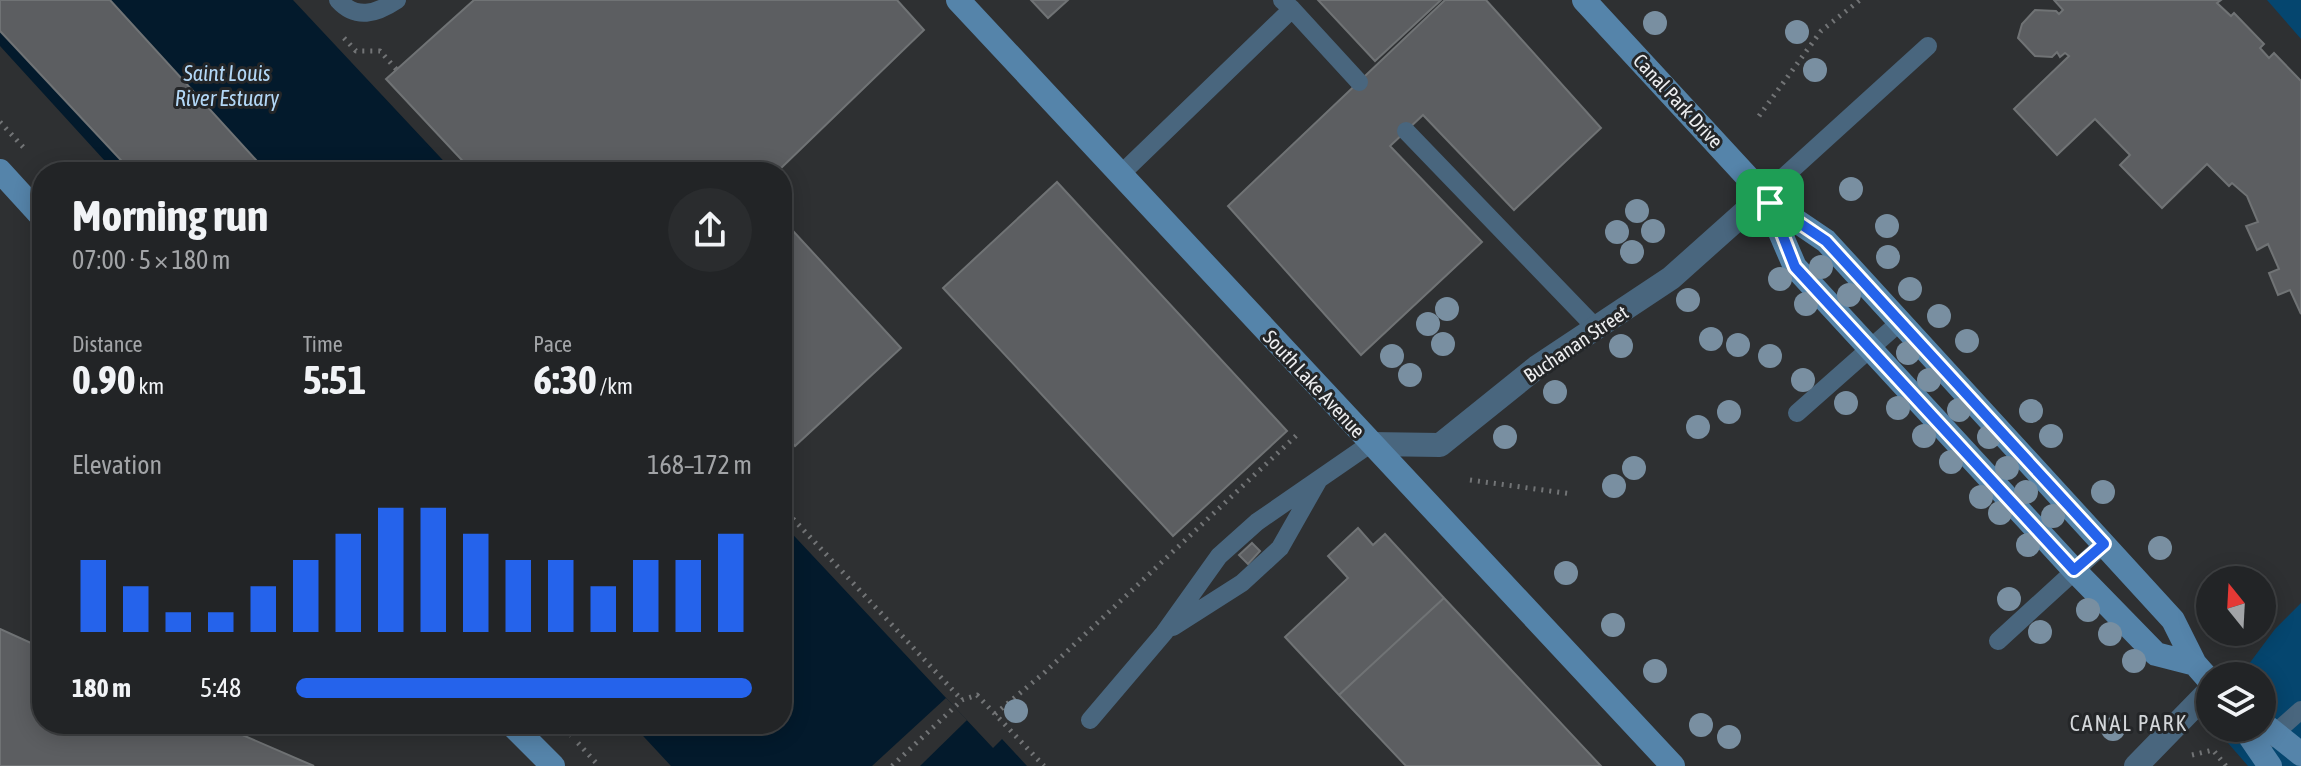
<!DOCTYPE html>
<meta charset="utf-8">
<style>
:root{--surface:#222426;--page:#2a2c2e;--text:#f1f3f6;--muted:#a2a4a7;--line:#3f4143;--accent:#2563eb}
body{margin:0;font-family:"Asap Condensed",sans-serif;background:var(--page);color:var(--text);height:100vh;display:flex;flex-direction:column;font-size:30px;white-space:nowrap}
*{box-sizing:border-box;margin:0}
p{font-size:26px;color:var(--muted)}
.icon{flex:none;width:44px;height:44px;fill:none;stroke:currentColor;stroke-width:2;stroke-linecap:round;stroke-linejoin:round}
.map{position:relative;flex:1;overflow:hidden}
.drawer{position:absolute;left:32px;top:162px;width:760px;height:572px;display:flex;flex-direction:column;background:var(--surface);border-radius:32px;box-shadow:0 4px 20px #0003,0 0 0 2px var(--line)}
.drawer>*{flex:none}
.needle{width:52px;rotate:342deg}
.fabs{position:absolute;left:2196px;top:566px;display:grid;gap:16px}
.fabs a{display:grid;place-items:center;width:80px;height:80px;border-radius:50%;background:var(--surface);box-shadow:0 4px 20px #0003,0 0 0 2px var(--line);font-size:40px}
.pin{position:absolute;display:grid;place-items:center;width:68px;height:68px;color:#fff;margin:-34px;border-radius:16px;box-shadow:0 4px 12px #0006}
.round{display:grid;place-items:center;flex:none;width:84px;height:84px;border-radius:42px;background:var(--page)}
.head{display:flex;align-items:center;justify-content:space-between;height:136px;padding:0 40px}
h1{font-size:44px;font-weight:700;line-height:60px}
.figures{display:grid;grid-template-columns:repeat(3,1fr);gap:12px;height:136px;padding:8px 40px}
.figures div{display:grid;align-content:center}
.figures b{font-size:40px;font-weight:700}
.figures small{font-size:22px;font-weight:400}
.figures p{font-size:22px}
.chart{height:224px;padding:16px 40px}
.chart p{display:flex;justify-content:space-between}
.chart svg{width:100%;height:144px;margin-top:8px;stroke:var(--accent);stroke-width:6}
ul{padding:0 40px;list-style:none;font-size:26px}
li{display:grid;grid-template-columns:128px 96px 1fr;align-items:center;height:60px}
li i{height:20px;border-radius:10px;background:var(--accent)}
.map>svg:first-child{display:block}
.green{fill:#05466f}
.water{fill:#031a2c}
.pier{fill:#2e3032}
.building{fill:#5c5e61;stroke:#707375;stroke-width:2}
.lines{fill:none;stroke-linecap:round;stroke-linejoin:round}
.path{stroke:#727476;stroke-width:5;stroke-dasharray:2 6;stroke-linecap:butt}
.lane{stroke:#49667e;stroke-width:18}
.street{stroke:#49667e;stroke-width:24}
.secondary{stroke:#5584aa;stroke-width:24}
.tree{fill:#798fa1}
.route-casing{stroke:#fff;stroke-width:16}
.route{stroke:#2563eb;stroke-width:10}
.labels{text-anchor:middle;stroke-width:6;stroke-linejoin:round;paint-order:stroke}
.street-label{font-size:20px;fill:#ecedef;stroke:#242628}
.water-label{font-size:22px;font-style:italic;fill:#b2d7f6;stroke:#242628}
.neighbourhood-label{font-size:22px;letter-spacing:2px;fill:#d4d7da;stroke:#242628}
</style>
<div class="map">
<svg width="2301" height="766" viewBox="0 0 2301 766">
<rect width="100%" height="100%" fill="#2e3032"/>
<!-- green -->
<path class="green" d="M 2267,0 L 2301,0 L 2301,39 Z
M 2301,603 L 2301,766 L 2248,766 L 2215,728 L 2262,728 L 2262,676 L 2240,676 L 2275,629 Z"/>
<!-- water -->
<path class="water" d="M 0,0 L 293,0 L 454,172 L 115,172 L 0,46 Z
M 782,523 L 993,748 L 1002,739 L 1027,766 L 671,766 L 632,724 L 782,724 Z"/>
<!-- pier -->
<path class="pier" d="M 946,698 L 967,720 L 920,766 L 872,766 Z"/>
<!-- building -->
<path class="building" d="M 0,0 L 110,0 L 267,172 L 132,172 L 0,31 Z
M 474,0 L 897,0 L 924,30 L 777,172 L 473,172 L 386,79 Z
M 1031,0 L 1068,0 L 1048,18 Z
M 1318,0 L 1441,0 L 1375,61 Z
M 1445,0 L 1486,0 L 1601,128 L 1514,210 L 1423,115 L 1406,131 L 1390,146 L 1482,242 L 1361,355 L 1228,206 Z
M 2054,0 L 2221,0 L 2217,3 L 2231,16 L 2234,13 L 2264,44 L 2260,48 L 2269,58 L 2274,53 L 2301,81 L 2301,314 L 2290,290 L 2278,295 L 2269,273 L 2279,269 L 2268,244 L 2257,250 L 2246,226 L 2258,222 L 2247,196 L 2232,183 L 2229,186 L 2207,164 L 2162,208 L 2120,165 L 2130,155 L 2095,119 L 2057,155 L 2014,109 L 2069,56 L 2065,53 L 2060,57 L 2057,52 L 2052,57 L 2035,56 L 2018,38 L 2022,24 L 2035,10 L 2056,11 L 2059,14 L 2063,10 Z
M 1057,182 L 1287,431 L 1173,536 L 943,288 Z
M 782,219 L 901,348 L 795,446 L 782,432 Z
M 1358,528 L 1373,545 L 1385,534 L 1444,598 L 1339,695 L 1285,637 L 1348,578 L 1328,556 Z
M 1252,543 L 1260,551 L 1248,564 L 1239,555 Z
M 1444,598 L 1601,766 L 1406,766 L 1339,695 Z
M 0,629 L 42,648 L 42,724 L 217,724 L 314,766 L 0,766 Z"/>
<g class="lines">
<!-- path -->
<path class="path" d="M 344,38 L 356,51 L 380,51 L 397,70
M 1759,116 L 1821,31 L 1860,0
M 0,122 L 24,148
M 1470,480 L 1572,494
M 782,507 L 962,700
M 995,714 L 1044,673 L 1299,433
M 560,724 L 571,736
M 578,743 L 599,766
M 2192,755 L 2213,750 L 2226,766
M 892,766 L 962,700 L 977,695 L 1044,766"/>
<!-- lane -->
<path class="lane" d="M 338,0 C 356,20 376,14 397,0
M 1292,9 L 1359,82
M 1406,131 L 1597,329
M 1120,175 L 1292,9 L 1282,0
M 1764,195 L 1928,46
M 1797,413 L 1900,322
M 1173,627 L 1242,583 L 1280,548 L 1318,481
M 1998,641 L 2104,544
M 1090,720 L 1164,633 L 1219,556 L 1257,522 L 1370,444
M 2266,741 L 2301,710"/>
<!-- street -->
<path class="street" d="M 1370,444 L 1440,445 L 1537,367 L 1671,278 L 1764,195
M 2136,766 L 2210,690"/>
<!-- secondary -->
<path class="secondary" d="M 958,0 L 1673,766
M 1584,0 L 1764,195 L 1795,267 L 2074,570 L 2156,654 L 2195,664
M 0,171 L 42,217
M 1770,203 L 1826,241 L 2173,620 L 2195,664 L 2210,681
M 2262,723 L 2301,754
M 511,724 L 553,766
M 2244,728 L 2270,766"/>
</g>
<!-- trees -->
<g class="tree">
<circle cx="1655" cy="23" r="12"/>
<circle cx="1797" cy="32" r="12"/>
<circle cx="1815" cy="70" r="12"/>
<circle cx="1851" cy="189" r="12"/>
<circle cx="1637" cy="211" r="12"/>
<circle cx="1887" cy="226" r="12"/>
<circle cx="1653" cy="231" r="12"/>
<circle cx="1617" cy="232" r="12"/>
<circle cx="1632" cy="252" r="12"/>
<circle cx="1888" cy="257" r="12"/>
<circle cx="1821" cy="267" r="12"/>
<circle cx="1780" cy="279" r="12"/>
<circle cx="1910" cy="289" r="12"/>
<circle cx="1849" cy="295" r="12"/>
<circle cx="1688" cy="300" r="12"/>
<circle cx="1806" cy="304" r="12"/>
<circle cx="1447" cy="309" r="12"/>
<circle cx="1939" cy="316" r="12"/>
<circle cx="1428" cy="324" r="12"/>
<circle cx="1711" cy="339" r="12"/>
<circle cx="1967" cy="341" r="12"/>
<circle cx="1443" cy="344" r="12"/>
<circle cx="1738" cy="345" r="12"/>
<circle cx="1621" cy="346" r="12"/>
<circle cx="1908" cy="353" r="12"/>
<circle cx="1392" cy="356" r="12"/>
<circle cx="1770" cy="356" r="12"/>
<circle cx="1410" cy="375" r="12"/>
<circle cx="1803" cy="380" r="12"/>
<circle cx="1929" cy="380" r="12"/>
<circle cx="1555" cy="392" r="12"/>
<circle cx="1846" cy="403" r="12"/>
<circle cx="1898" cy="408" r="12"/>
<circle cx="1959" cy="410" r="12"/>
<circle cx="2031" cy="411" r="12"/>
<circle cx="1729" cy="412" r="12"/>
<circle cx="1698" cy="427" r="12"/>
<circle cx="1924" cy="436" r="12"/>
<circle cx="2051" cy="436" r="12"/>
<circle cx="1505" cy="437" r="12"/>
<circle cx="1989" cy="437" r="12"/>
<circle cx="1951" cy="462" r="12"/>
<circle cx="1634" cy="468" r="12"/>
<circle cx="2007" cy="468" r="12"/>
<circle cx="1614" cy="486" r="12"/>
<circle cx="2026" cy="492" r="12"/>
<circle cx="2103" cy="492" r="12"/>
<circle cx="1981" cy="497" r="12"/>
<circle cx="2000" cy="513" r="12"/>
<circle cx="2053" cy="516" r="12"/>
<circle cx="2028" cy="545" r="12"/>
<circle cx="2160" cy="548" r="12"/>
<circle cx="1566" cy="573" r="12"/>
<circle cx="2009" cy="599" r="12"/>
<circle cx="2088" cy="610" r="12"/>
<circle cx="1613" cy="625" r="12"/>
<circle cx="2040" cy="632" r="12"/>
<circle cx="2110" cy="634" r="12"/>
<circle cx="2134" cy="661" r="12"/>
<circle cx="1655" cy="671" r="12"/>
<circle cx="1016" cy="711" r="12"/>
<circle cx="1701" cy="725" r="12"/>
<circle cx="2113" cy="729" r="12"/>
<circle cx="1729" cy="737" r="12"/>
</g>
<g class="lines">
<defs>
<path id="route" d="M 1770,203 L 1826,241 L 2104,544 L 2074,570 L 1795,267 Z"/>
</defs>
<!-- route casing -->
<use href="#route" class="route-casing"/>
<!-- route -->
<use href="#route" class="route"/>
</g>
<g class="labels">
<!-- street labels -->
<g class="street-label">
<text transform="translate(1678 101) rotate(47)" y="7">Canal Park Drive</text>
<text transform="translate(1576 344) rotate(-34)" y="7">Buchanan Street</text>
<text transform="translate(1314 384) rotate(47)" y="7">South Lake Avenue</text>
</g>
<!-- water labels -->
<g class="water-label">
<text x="227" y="81">Saint Louis<tspan x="227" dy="25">River Estuary</tspan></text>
</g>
<!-- neighbourhood labels -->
<g class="neighbourhood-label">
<text x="2129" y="731">CANAL PARK</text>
</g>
</g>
</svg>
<div class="fabs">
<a><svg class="needle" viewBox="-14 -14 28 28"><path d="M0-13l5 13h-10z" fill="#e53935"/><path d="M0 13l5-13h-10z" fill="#a2a4a7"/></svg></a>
<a><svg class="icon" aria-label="layers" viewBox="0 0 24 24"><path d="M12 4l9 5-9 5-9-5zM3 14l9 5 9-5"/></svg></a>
</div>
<div class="pin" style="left:1770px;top:203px;background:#1e9e55"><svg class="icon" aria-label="arrive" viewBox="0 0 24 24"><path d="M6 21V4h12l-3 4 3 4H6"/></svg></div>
<section class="drawer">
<div class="head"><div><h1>Morning run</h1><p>07:00 · 5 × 180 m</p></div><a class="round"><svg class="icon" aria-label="share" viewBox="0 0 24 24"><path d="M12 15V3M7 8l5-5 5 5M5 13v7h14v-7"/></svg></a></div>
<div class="figures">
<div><p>Distance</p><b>0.90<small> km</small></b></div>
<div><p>Time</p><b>5:51</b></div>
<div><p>Pace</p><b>6:30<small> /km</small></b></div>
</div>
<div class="chart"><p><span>Elevation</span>168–172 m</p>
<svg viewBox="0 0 160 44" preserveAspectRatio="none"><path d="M5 44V22M15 44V30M25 44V38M35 44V38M45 44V30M55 44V22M65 44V14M75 44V6M85 44V6M95 44V14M105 44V22M115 44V22M125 44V30M135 44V22M145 44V22M155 44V14"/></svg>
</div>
<ul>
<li><b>180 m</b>5:48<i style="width:100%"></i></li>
</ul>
</section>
</div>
